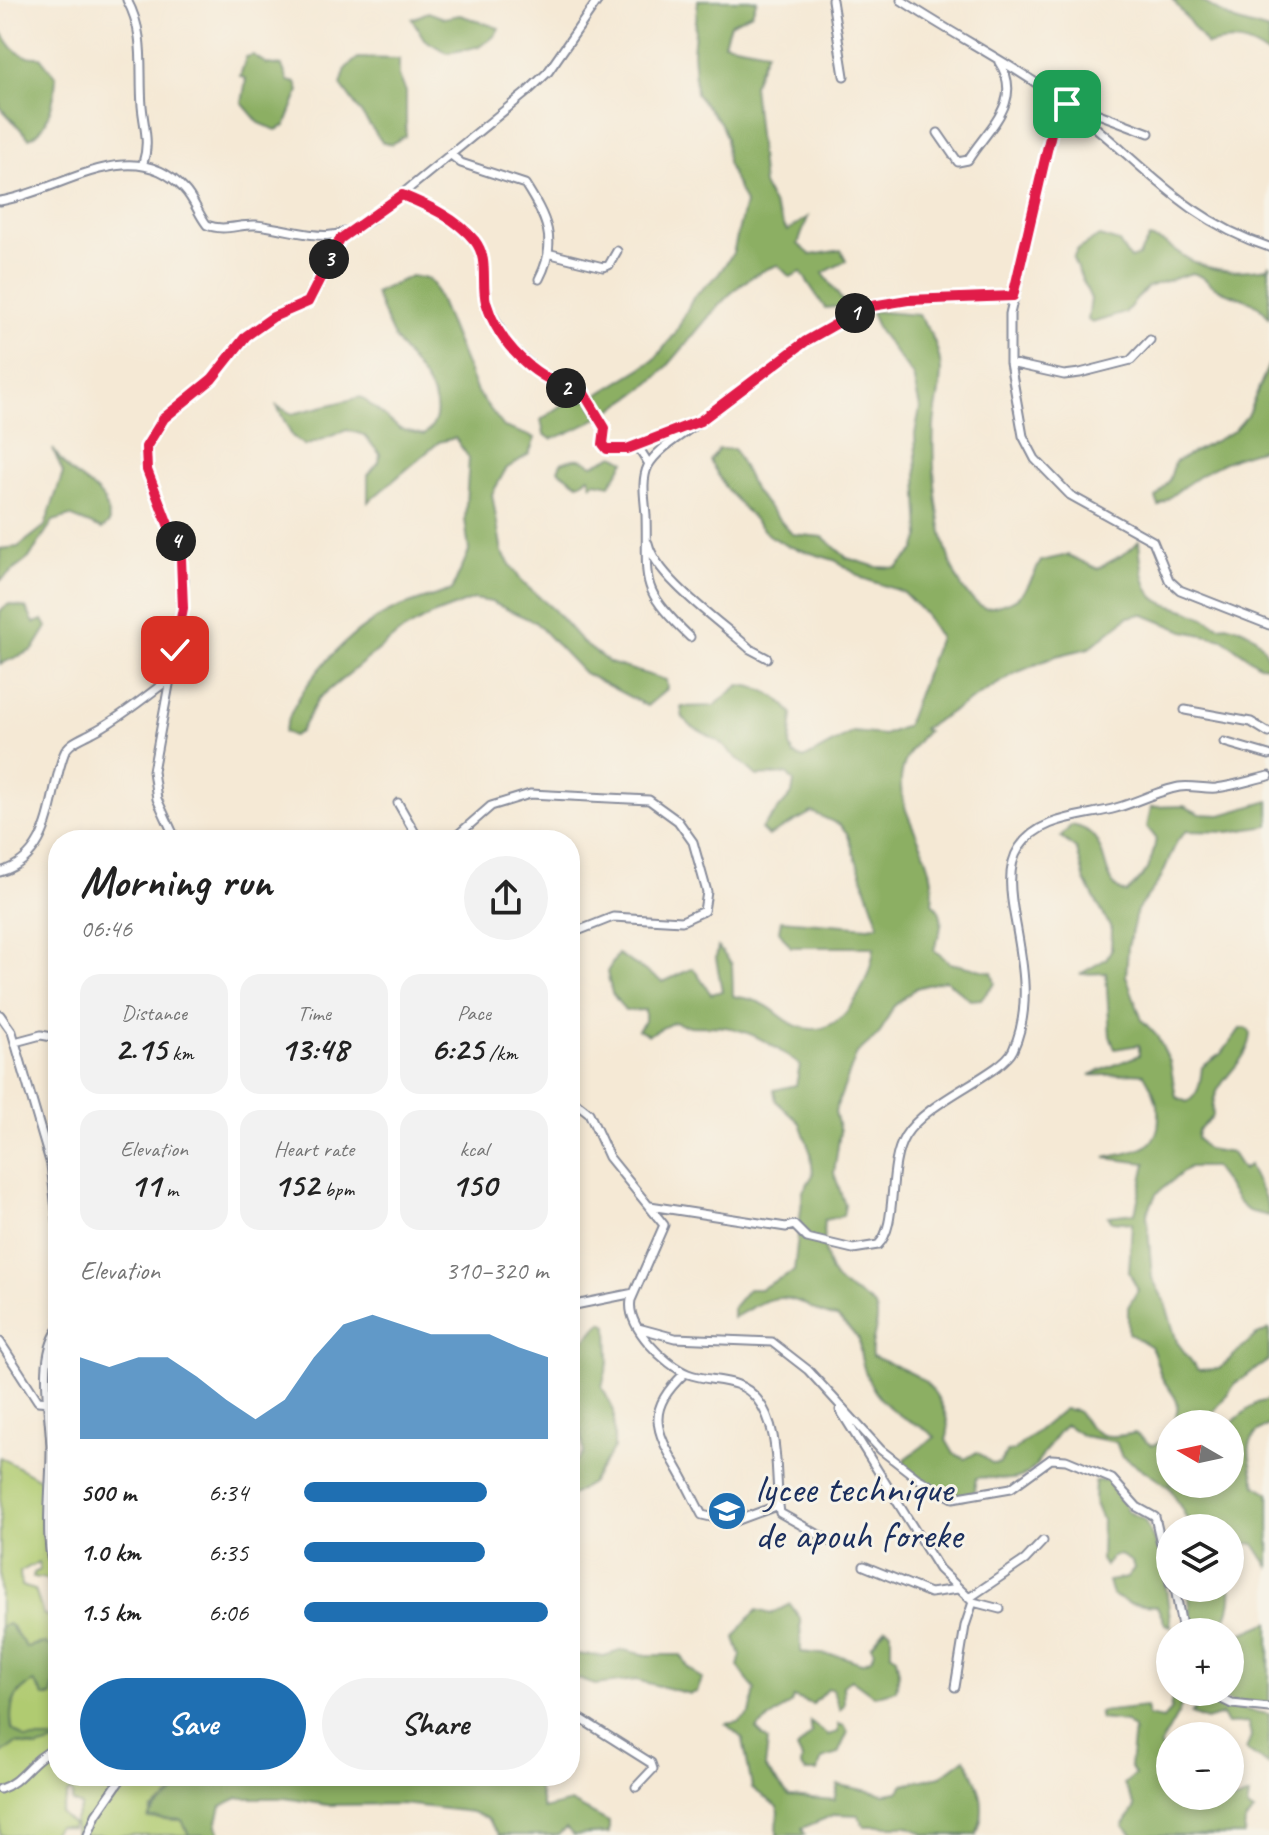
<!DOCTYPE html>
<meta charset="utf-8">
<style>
:root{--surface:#fff;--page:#f2f2f2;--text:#222;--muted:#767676;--accent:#1f6fb2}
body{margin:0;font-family:Caveat,sans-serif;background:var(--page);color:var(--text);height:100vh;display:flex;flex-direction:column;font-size:30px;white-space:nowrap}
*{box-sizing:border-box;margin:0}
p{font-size:26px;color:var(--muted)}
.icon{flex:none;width:44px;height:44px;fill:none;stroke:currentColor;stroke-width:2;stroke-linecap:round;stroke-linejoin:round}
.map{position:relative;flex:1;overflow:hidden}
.panel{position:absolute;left:48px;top:830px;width:532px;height:956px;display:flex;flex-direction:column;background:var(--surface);border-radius:32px;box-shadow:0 4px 12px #0003}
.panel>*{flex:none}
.needle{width:52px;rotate:279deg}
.fabs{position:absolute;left:1156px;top:1410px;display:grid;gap:16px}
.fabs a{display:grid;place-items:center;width:88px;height:88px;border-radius:50%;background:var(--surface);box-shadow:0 4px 12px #0003;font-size:40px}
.pin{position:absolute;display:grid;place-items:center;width:68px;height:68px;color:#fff;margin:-34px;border-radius:16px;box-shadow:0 4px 12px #0006}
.km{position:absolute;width:40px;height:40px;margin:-20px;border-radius:50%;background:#222;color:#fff;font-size:22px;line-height:40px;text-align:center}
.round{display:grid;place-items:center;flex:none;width:84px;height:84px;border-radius:42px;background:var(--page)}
.head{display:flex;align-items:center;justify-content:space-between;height:136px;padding:0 32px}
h1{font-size:44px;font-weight:700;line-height:60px}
.metrics{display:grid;grid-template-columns:repeat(3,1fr);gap:12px;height:136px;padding:8px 32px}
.metrics div{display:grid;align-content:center;border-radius:20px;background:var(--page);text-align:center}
.metrics b{font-size:34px;font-weight:700}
.metrics small{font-size:22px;font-weight:400}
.metrics p{font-size:22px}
.chart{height:224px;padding:16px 32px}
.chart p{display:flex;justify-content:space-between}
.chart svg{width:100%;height:144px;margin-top:8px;fill:var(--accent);opacity:.7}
.button{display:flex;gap:16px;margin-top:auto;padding:16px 32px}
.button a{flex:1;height:92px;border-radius:48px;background:var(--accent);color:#fff;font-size:32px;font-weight:700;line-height:92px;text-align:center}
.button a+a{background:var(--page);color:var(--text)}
ul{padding:0 32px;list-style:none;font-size:26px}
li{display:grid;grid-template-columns:128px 96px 1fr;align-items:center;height:60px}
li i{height:20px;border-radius:10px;background:var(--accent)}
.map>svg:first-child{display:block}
.green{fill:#b0cb71;stroke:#667d68;stroke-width:2}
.forest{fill:#8caf63;stroke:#546f60;stroke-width:2}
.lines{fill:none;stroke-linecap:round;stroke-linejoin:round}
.minor-casing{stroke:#888c9a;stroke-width:11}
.minor{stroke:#fff;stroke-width:7}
.route-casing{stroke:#fff;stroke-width:16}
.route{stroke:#e11d48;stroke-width:10}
.labels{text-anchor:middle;stroke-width:6;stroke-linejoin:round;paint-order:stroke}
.poi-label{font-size:40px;fill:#1b2f5e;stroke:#f7f3e8;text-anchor:start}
</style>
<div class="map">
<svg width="1269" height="1835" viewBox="0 0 1269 1835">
<rect width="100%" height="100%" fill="#f7f3e8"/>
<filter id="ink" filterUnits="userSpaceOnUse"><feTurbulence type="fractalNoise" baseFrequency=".0125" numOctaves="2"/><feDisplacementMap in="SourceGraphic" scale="16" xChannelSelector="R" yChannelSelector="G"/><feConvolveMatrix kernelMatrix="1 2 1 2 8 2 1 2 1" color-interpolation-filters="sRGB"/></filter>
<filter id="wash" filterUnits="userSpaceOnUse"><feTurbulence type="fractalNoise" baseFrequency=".006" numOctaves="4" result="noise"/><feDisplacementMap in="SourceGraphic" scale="32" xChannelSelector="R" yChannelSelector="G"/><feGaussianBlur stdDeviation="1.8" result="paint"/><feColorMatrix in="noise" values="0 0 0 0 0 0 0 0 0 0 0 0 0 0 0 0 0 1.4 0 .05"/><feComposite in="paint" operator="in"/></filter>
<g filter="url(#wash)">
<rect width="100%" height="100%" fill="#f5e9d5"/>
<!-- green -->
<path class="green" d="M 0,1457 L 52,1486 L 58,1485 L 58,1600 L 51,1599 L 47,1579 L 33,1577 L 34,1573 L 40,1570 L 38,1562 L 20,1572 L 21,1586 L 35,1590 L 43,1614 L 56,1621 L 58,1653 C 46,1643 41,1640 26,1648 L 12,1626 L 0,1627 Z
M 58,1667 L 58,1776 L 93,1776 L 89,1785 L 96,1789 L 101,1779 L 97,1776 L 190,1776 L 179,1792 L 151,1810 L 149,1818 L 182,1820 L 189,1835 L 76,1835 L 74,1822 L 81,1806 L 72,1802 L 73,1794 L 69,1791 L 60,1813 L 73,1824 L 71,1828 L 58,1826 L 51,1835 L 0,1835 L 0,1755 L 16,1743 L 37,1748 L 55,1739 L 25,1739 L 14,1733 C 6,1710 12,1693 34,1681 L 44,1695 Z"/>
<!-- forest -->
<path class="forest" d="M 698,0 L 757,0 L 752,13 L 730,24 L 724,43 L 767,51 L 753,85 L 763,185 L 787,231 L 808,217 L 798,244 L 811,255 L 841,250 L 846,261 L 823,273 L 846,306 L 825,308 L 801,272 L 790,277 L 778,265 C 728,279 696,337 661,373 C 640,395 580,431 551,439 L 544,434 L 541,420 L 561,406 L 591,399 L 654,360 L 675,334 L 694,296 L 718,275 L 733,253 L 745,203 L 727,163 L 726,138 L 720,122 L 696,94 L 693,52 Z
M 1173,0 L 1200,0 L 1235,21 L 1269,31 L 1269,56 C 1248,40 1233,38 1207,45 Z
M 428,12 L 444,18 L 460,15 L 499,28 C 491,48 466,49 447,53 L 424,39 L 412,19 Z
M 0,29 C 11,48 17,58 40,57 L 56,77 C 55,96 49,132 29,138 L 0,107 Z
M 253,55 L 267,64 L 282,66 L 288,81 L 296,83 L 299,91 L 285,126 L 276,130 L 259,123 L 242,103 L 246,79 L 240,76 L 246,57 Z
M 358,58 L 399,59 L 399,76 L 406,92 L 406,136 L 391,144 L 382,142 L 341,85 L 346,68 Z
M 1099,236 L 1119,242 L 1130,259 L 1139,256 L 1149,238 C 1166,240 1175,252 1190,260 C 1214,273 1240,272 1267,268 L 1269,264 L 1269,319 C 1258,298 1238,299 1220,290 C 1210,285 1203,275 1192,273 L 1147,287 L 1125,313 L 1092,323 L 1088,320 L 1091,299 L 1073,259 L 1077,250 Z
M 411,276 L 427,279 L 433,284 L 477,392 L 504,427 L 535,438 L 529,454 L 506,469 L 492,494 L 502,552 L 522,582 L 554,610 L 583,643 L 610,663 L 666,680 L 667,689 L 647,706 L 584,673 L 535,622 L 491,602 L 474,599 L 430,616 L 398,634 L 318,699 L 300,732 L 293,736 L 284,732 C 297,685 349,630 393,610 C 412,602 433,596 452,590 L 469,551 L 465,519 L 469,458 L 455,438 L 439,442 L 368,502 L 368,475 L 379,462 L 380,454 L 364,435 L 347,430 L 305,446 L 292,436 L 277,406 L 292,414 L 361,397 L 400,429 L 424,435 C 460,407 409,363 395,339 C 387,324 381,308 375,293 Z
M 870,311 L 918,315 C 931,331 940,349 941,371 C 941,389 935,408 934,426 C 931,470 938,590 986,608 C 1024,602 1024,593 1041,561 L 1068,555 L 1098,569 C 1115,557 1125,557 1139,541 C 1145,625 1164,591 1219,626 C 1243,621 1269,643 1269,666 L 1259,665 L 1223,639 L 1184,631 L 1142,614 L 1128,617 L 1089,648 L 1056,656 L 1016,673 L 923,729 L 927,731 C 861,795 942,837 932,903 C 949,916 939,933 934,950 L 950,963 L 992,972 L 995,983 L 981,999 L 970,1000 L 946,980 L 916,988 L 893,1007 L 880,1033 L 857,1053 L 835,1111 L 840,1132 L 834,1173 L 845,1205 L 843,1216 L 824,1220 C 822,1239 825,1274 842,1285 C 851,1292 867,1298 874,1306 C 883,1318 869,1342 872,1356 C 888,1363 905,1369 920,1378 C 936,1388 954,1422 946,1440 L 954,1454 L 965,1459 L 977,1452 L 993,1464 L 1000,1463 L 1007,1452 L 1013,1451 L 1064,1409 L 1077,1411 C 1096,1437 1103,1440 1135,1433 L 1151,1445 L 1157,1444 L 1170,1431 L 1170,1484 L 1230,1484 L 1230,1424 L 1256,1403 L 1269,1400 L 1269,1425 C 1240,1438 1250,1460 1256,1485 L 1269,1493 L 1269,1567 L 1254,1544 L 1247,1543 L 1230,1554 L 1230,1528 L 1192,1528 L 1170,1488 L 1121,1455 L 1116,1442 L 1083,1436 L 1066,1425 C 1048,1439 1039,1471 1021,1477 C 1004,1483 992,1475 976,1478 L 974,1491 L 963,1500 L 931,1488 L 903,1466 L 905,1459 L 935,1437 C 924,1426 911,1423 898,1414 C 872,1397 860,1369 859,1339 L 837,1317 C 825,1316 818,1312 808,1306 C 776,1289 762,1302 733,1318 L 733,1307 L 748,1289 L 760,1289 L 794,1271 L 803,1191 L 813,1175 L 811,1154 L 800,1123 L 776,1101 L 774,1090 L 796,1085 L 800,1065 C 777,1048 754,1031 725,1027 C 708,1024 691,1030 674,1022 L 648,1035 L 638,1030 L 645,1021 L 645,1010 L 625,1011 L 612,993 L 607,972 L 618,954 L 663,982 L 693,968 L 711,994 L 722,991 L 716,958 L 718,947 L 732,964 L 733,996 C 743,998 755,999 763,1004 C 776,1010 787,1024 800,1027 C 843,1041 871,981 874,947 L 791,947 L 779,931 L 781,920 L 869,927 L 879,925 L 847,833 L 840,825 L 812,812 L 768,836 L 761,829 L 792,794 L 794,782 L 787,774 L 757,776 L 718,741 L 691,726 L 683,718 L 681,707 L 714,706 L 739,685 C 764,687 776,695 793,714 L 790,745 L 794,755 L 804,759 L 853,732 L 884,735 L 906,726 L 939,637 L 924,613 L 903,592 L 862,578 L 837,561 L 788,546 L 768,535 L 726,489 L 710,461 L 719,449 L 734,449 L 756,493 L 792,534 L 823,537 L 847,558 L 877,567 L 897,568 L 915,550 L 920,536 L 915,434 L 920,408 L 913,376 L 879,331 Z
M 1269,364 L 1269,448 C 1226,456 1192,478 1159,506 L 1156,498 L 1169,481 L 1175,462 L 1234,431 L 1247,416 Z
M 53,449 C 59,457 65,468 74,474 C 94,489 109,496 109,523 L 102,529 L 70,516 L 53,521 L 29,558 L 0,581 L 0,549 L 18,547 L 45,526 L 63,473 Z
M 614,455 L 625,461 L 610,485 L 595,482 L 592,485 L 589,477 L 578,484 L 558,470 L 561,463 C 576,457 580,457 593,465 Z
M 9,604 L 26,608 L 34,623 L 43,620 L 47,627 L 33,650 L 0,664 L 0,611 Z
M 1269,801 L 1269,826 L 1229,832 L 1186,831 L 1177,841 L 1160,880 L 1137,910 L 1128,947 L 1126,976 L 1142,1020 L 1157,1036 L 1170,1062 L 1176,1097 L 1187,1102 C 1200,1094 1200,1082 1202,1067 L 1223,1052 L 1240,1029 L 1246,1028 L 1251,1033 C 1250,1066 1208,1080 1213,1116 L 1198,1131 L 1197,1138 L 1206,1149 L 1232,1153 L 1243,1170 L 1249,1165 C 1255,1183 1269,1198 1269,1216 L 1248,1211 L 1238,1202 L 1214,1167 L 1189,1167 L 1156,1194 L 1147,1214 L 1152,1278 L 1165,1302 L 1177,1342 L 1198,1370 L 1219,1369 L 1255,1336 L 1269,1329 L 1269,1360 L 1236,1383 L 1204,1424 L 1173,1424 C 1184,1397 1173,1398 1162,1378 C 1157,1368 1157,1357 1151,1347 L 1128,1333 L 1128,1307 L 1138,1290 L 1129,1272 L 1132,1223 L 1112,1221 L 1108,1216 L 1135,1213 L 1146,1163 L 1105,1158 C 1117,1155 1139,1152 1148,1145 C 1169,1126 1155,1092 1144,1074 C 1125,1071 1109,1077 1090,1075 L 1139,1055 L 1139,1045 L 1115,1049 L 1110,1036 L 1106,973 L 1080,974 L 1106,959 L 1111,950 L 1112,930 L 1085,881 L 1077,850 L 1061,837 L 1071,825 C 1115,831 1095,883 1126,893 C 1147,875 1152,864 1156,838 L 1147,827 L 1151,807 L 1184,806 L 1200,814 L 1221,815 Z
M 602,1322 L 608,1325 L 609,1360 L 602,1387 L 614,1411 L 614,1448 L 591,1483 L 570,1496 L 570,1468 L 584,1453 C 580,1418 570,1389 570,1355 Z
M 1114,1479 L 1127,1511 L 1144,1520 L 1162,1557 L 1171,1626 L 1165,1624 L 1157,1606 L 1130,1604 L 1112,1595 L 1108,1581 L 1127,1578 L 1134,1568 L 1132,1562 L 1120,1555 L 1113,1556 L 1105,1566 L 1101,1560 L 1102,1520 L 1094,1501 L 1095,1481 Z
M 1230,1573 C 1233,1597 1232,1612 1218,1632 L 1193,1632 L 1188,1588 L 1230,1588 Z
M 790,1604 L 800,1618 L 801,1652 L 841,1656 L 861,1663 L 871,1659 L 874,1651 L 871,1646 L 886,1628 L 891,1631 L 891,1653 L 896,1657 L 899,1672 L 896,1690 L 874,1696 L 851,1679 L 843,1686 L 844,1705 L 840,1710 L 832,1689 L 827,1689 L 813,1704 L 793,1697 L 791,1703 L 756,1729 L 768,1741 L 765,1768 L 789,1796 L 834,1800 L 838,1785 L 884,1794 L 898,1792 L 904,1784 L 941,1776 L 965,1758 C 979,1783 989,1808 976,1835 L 926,1835 L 907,1826 L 864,1826 L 858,1815 L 836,1814 L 802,1828 L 805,1835 L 777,1835 L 778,1807 L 752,1788 L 743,1739 L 726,1724 L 739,1722 L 750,1714 L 755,1690 L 738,1666 L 741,1655 L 735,1638 C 739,1629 750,1617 757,1610 L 771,1614 Z
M 1269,1622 L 1269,1704 L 1231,1702 L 1213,1692 L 1230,1692 L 1230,1639 Z
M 9,1624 L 26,1647 L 45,1643 L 58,1653 L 52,1696 L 44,1696 L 34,1682 C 13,1692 9,1707 12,1729 L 25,1739 L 55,1739 L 58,1742 L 37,1748 L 16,1743 L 0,1755 L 0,1627 Z
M 623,1650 L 647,1655 L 681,1655 L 688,1667 L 702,1679 L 697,1692 L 690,1694 L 636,1680 L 595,1685 L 570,1676 L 570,1654 L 604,1656 Z
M 1173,1692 L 1185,1692 L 1179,1712 L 1160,1746 L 1170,1761 L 1170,1796 L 1191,1796 L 1194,1804 L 1213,1809 L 1249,1796 L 1247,1808 L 1254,1812 L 1245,1821 L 1244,1835 L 1133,1835 L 1123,1826 L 1135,1807 L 1124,1784 L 1135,1775 L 1130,1766 L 1134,1730 L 1126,1722 L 1101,1719 L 1099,1712 L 1146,1707 L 1148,1716 L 1163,1719 L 1170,1711 Z
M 1206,1703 L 1269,1714 L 1269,1765 L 1246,1750 L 1251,1736 L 1248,1723 L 1227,1724 L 1222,1715 L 1206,1720 L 1191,1714 L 1196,1706 Z
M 810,1722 L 828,1735 L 838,1732 L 838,1724 L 845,1726 L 848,1732 L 838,1754 L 822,1759 L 817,1772 L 806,1772 L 801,1767 L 802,1759 L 797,1749 L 812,1733 Z
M 190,1776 L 386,1776 C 399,1786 492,1770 519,1776 C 524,1777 531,1781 537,1782 L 543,1809 L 571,1802 L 609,1822 L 609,1833 L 573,1835 L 566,1828 L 558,1835 L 500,1835 L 488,1819 L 472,1812 L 402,1804 L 328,1805 L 284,1798 L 238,1798 L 221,1806 L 216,1825 L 220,1835 L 189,1835 L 182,1820 L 148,1818 C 154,1804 178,1795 190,1776 Z"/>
</g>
<g filter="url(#ink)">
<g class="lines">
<defs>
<path id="minor" d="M 127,0 C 146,35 139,68 142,106 C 144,128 150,142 143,163
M 832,0 L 844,76
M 901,0 C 955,36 1014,65 1066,104 C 1139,158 1180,218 1269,247
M 938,133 L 958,162 L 968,160 C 987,129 1025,101 999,62
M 1149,133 L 1059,99 L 1010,314 L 1010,363 L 1023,436 L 1035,459 L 1070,495 L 1153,541 L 1169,580 L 1180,590 L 1269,625
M 450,154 L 461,163 L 525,184 C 546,217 559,241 539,279
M 402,195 L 444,214 L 476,243 L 482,259 L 486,302 L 508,344 L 546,379 L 584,393 L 590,409 L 605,428 L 603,444 L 607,449 L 627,449 L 700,421 L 806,341 L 866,307 L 908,300 L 1013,296
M 0,201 C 60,192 132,132 184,189 C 194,199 198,214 207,225 C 224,232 239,224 256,225 C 303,230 325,248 369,221 L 527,92 L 548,72 L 598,0
M 551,254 L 603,267 L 609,265 L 617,251
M 1010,363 L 1064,375 L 1080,373 L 1131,360 L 1150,340
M 637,445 L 649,464
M 648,543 C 656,578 723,624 750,649 L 767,658
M 690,637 C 637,586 648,583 646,515 C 645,500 641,480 648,466 C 657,449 680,437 695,425
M 1185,710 L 1251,722 L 1269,733
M 1224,742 L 1269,755
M 398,803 L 419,840
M 176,840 L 157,799 L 153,771 L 181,620 L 184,579 L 171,527 L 151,485 L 145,459 L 146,447 L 164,418 L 212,379 L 246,336 L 273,317 L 308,302 L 344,235
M 452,840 L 491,806 L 530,794 L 649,800 L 678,821 L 693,842 L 707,892 L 704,911 L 682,921 L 613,917 L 570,934
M 0,872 C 54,856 48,796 64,754 C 68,742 83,738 93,732 C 121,718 144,697 170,679
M 0,1015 L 12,1032 L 51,1165 L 58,1228
M 15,1042 L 41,1035 L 58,1038
M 570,1098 L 589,1113 L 609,1157 L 664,1225 L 631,1300 C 626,1327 665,1365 688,1374 C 712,1383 739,1376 757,1399 C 782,1430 774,1477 780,1513 L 837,1545
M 650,1206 L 786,1227 L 794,1225 L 807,1238 L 853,1249 L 878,1245 C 899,1225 886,1168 905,1136 C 927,1100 1002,1074 1013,1050 C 1032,1009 1023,962 1015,919 C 1011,898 1006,867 1019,848 C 1040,816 1083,817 1116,808 C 1137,802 1158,791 1179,787 C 1191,785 1204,789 1216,788 C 1234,786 1251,780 1269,776
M 570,1306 L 634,1293
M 638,1328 L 675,1338 L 772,1342 L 808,1370 L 881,1450 L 917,1478 L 953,1498 L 1011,1488 L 1051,1459 L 1066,1460 L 1112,1479 L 1137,1507 L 1155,1517 L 1170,1583
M 58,1330 C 37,1360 51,1416 51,1451 C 51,1496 42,1541 58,1585
M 0,1342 L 38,1401 L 49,1402
M 685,1373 C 646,1410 654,1428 679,1471 C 687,1485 694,1500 702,1515 L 733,1522 L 779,1505
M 840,1410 L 939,1569 L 973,1602 L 1000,1609
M 864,1566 L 930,1593 L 958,1589
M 1175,1588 L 1183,1632
M 969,1598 L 1025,1560 L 1043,1541
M 955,1687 L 965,1626 L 973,1602
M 1207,1692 L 1232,1704 L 1269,1708
M 570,1712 L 651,1763 L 653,1769 L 636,1787
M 0,1789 C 24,1781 29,1759 58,1747
M 88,1835 L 96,1815 L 123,1776"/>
</defs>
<!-- minor casing -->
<use href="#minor" class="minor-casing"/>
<!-- minor -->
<use href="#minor" class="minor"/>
</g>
</g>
<g class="lines" filter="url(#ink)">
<defs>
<path id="route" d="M 175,650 L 183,608 L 181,558 L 147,470 L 146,447 L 164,418 L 212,379 L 246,336 L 273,317 L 308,302 L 340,239 L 402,195 C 429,206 456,218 475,241 C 489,259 481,282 486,302 C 498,344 538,384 582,390 L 605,428 L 603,444 L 607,449 L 627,449 L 700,421 L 806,341 L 866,307 L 908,300 L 1013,296 L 1059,99 L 1067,104"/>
</defs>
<!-- route casing -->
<use href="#route" class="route-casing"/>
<!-- route -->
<use href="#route" class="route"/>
</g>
<!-- icons -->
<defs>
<symbol id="university-disc" viewBox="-11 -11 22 22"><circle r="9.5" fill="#1f6fb2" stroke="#f7f3e8"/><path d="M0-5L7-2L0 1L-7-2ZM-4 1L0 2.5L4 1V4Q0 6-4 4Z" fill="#fff"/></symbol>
</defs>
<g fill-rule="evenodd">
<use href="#university-disc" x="705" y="1489" width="44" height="44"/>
</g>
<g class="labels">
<!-- poi labels -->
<g class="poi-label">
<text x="755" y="1502">lycee technique<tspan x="755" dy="46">de apouh foreke</tspan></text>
</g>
</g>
</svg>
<div class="fabs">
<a><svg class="needle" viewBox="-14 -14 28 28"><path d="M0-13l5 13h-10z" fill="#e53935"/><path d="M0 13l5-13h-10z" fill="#767676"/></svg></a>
<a><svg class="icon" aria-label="layers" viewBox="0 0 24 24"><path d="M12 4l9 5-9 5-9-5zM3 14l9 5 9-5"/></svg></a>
<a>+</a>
<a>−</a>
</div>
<div class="pin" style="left:1067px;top:104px;background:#1e9e55"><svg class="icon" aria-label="arrive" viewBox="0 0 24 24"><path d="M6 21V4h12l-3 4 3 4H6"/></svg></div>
<div class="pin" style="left:175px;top:650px;background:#d93025"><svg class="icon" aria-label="check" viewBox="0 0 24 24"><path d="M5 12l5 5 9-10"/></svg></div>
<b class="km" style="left:855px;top:313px">1</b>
<b class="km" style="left:566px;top:388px">2</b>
<b class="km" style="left:329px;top:259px">3</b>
<b class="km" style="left:176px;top:541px">4</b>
<section class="panel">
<div class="head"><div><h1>Morning run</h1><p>06:46</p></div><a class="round"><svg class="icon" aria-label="share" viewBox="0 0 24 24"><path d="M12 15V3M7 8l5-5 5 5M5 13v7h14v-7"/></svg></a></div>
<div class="metrics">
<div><p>Distance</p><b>2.15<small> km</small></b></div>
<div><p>Time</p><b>13:48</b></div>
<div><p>Pace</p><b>6:25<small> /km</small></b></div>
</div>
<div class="metrics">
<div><p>Elevation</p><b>11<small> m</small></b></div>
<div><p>Heart rate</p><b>152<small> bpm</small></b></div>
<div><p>kcal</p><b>150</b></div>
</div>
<div class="chart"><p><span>Elevation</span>310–320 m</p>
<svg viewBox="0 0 160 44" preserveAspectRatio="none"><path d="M0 44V19L10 22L20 19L30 19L40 25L50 32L60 38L70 32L80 19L90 9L100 6L110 9L120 12L130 12L140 12L150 16L160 19V44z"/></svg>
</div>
<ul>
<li><b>500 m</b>6:34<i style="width:75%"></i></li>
<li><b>1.0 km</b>6:35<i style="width:74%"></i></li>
<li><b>1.5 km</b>6:06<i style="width:100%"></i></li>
</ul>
<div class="button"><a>Save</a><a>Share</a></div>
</section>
</div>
